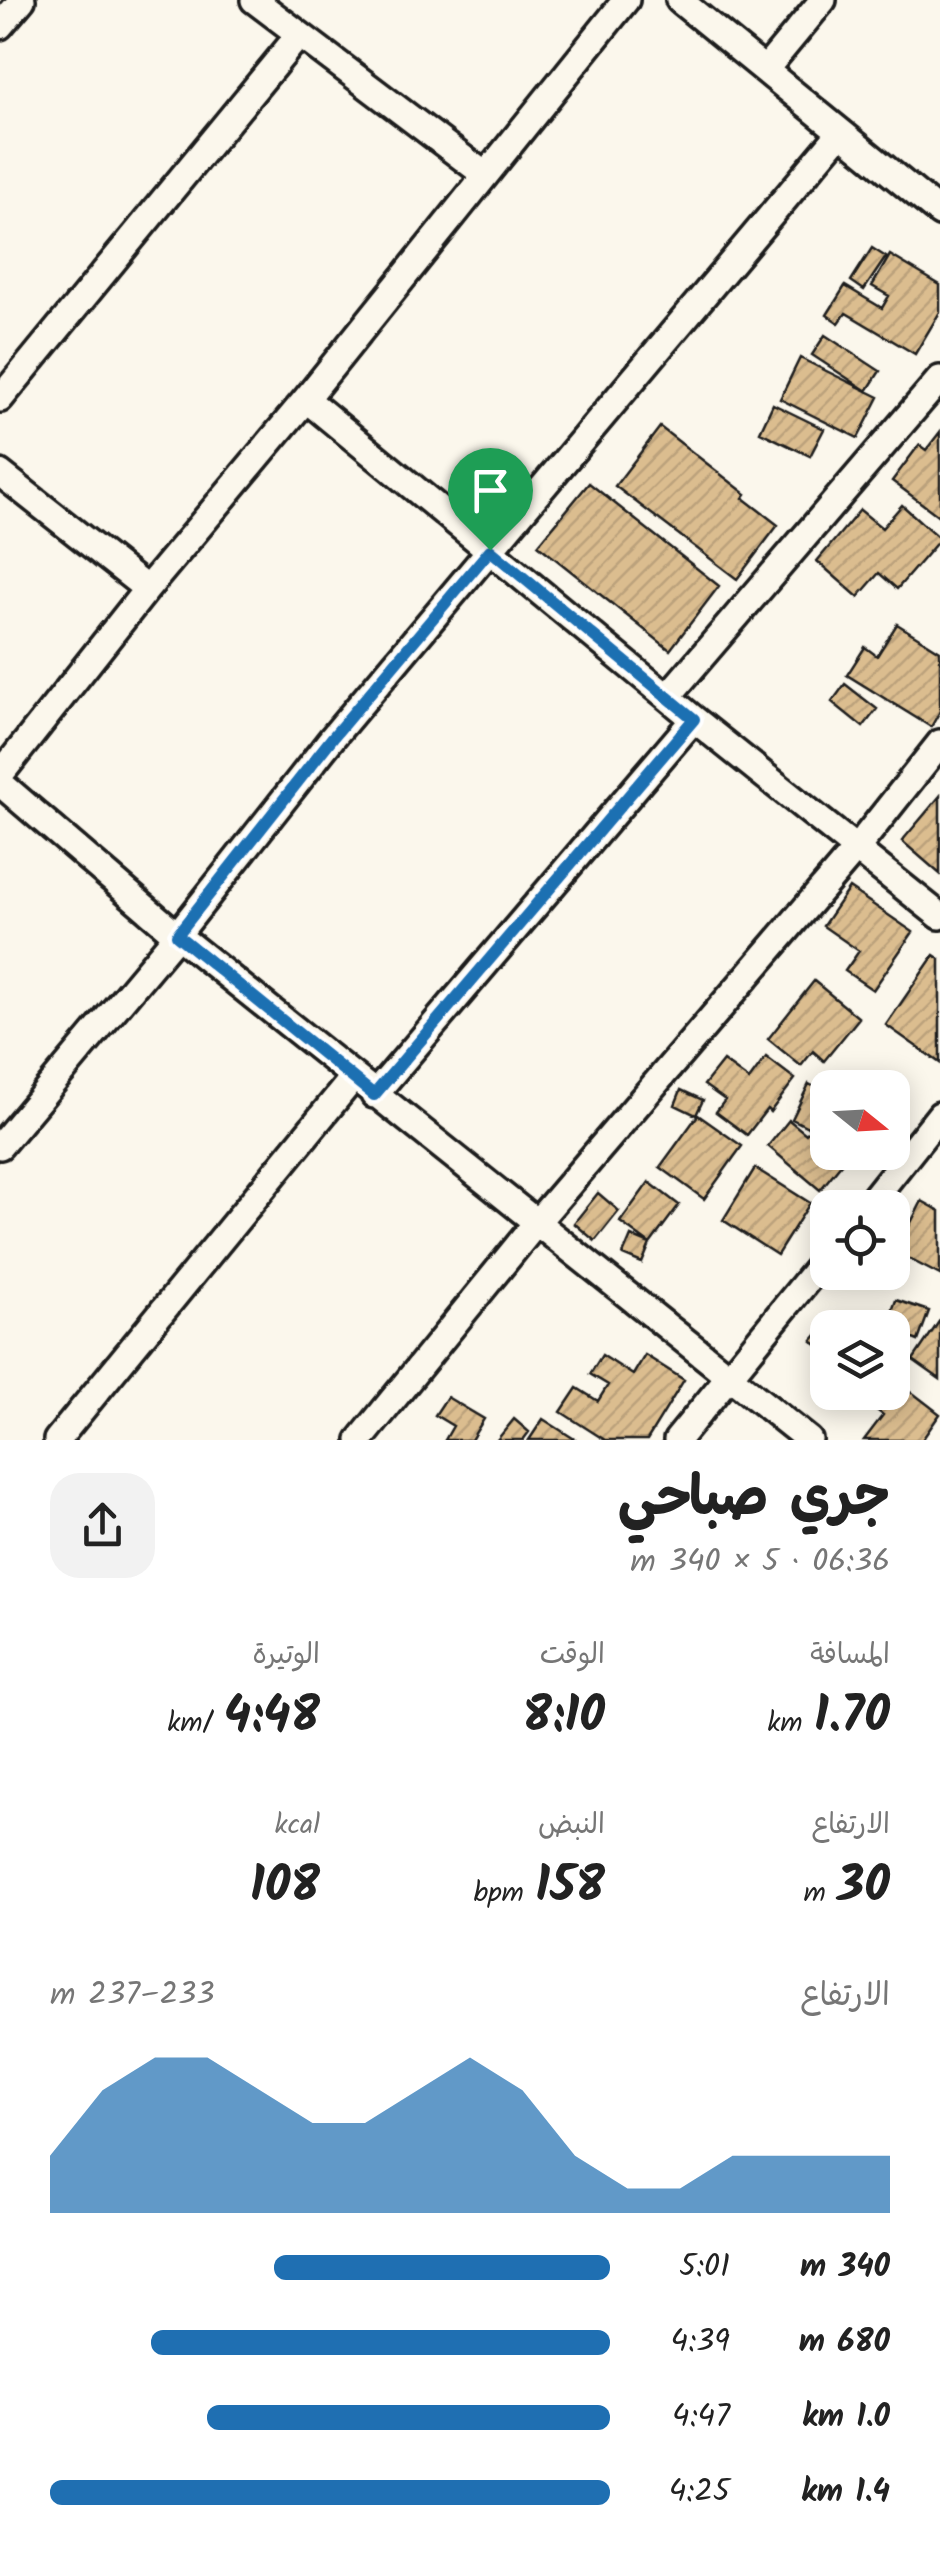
<!DOCTYPE html>
<html lang="ar">
<meta charset="utf-8">
<style>
:root{--surface:#fff;--page:#f2f2f2;--text:#222;--muted:#767676;--accent:#1f6fb2}
body{margin:0;font-family:Kalam,"Playpen Sans Arabic",sans-serif;background:var(--page);color:var(--text);direction:rtl;height:100vh;display:flex;flex-direction:column;font-size:38px;white-space:nowrap}
*{box-sizing:border-box;margin:0}
p{font-size:32px;color:var(--muted)}
.icon{flex:none;width:55px;height:55px;fill:none;stroke:currentColor;stroke-width:2;stroke-linecap:round;stroke-linejoin:round}
.map{position:relative;height:1440px;overflow:hidden;direction:ltr}
.details{display:flex;flex-direction:column;background:var(--surface);flex:1}
.details>*{flex:none}
.needle{width:65px;rotate:108deg}
.tools{position:absolute;left:810px;top:1070px;display:grid;gap:20px}
.tools a{display:grid;place-items:center;width:100px;height:100px;border-radius:20px;background:var(--surface);box-shadow:0 5px 25px #0003;font-size:50px}
.pin{position:absolute;display:grid;place-items:center;width:85px;height:85px;color:#fff;margin:-102px -42px;border-radius:50% 50% 50% 0;rotate:-45deg;box-shadow:0 0 10px #0007}
.pin .icon{rotate:45deg}
.round{display:grid;place-items:center;flex:none;width:105px;height:105px;border-radius:30px;background:var(--page)}
.overview{display:flex;align-items:center;justify-content:space-between;height:170px;padding:0 50px}
h1{font-size:55px;font-weight:700;line-height:75px}
.metrics{display:grid;grid-template-columns:repeat(3,1fr);gap:15px;height:170px;padding:10px 50px}
.metrics div{display:grid;align-content:center}
.metrics b{font-size:50px;font-weight:700}
.metrics small{font-size:28px;font-weight:400}
.metrics p{font-size:28px}
.chart{height:280px;padding:20px 50px}
.chart p{display:flex;justify-content:space-between}
.chart svg{width:100%;height:180px;margin-top:10px;fill:var(--accent);opacity:.7}
ul{padding:0 50px;list-style:none;font-size:32px}
li{display:grid;grid-template-columns:160px 120px 1fr;align-items:center;height:75px}
li i{height:25px;border-radius:12px;background:var(--accent)}
.map>svg:first-child{display:block}
.building{fill:url(#building-hatch);stroke:#1c1c1c;stroke-width:2.5}
.lines{fill:none;stroke-linecap:round;stroke-linejoin:round}
.minor-casing{stroke:#1c1c1c;stroke-width:32}
.minor{stroke:#fbf7ec;stroke-width:25}
.route-casing{stroke:#fff;stroke-width:20}
.route{stroke:#1f6fb2;stroke-width:12}
</style>
<div class="map">
<svg width="940" height="1440" viewBox="0 0 940 1440">
<defs>
<pattern id="building-hatch" width="6" height="6" patternUnits="userSpaceOnUse" patternTransform="scale(2.5)"><rect width="6" height="6" fill="#dbbd8f"/><path d="M-1 1l2-2M0 6l6-6M5 7l2-2" fill="none" stroke="#bba27b"/></pattern>
</defs>
<rect width="100%" height="100%" fill="#fbf7ec"/>
<filter id="ink" filterUnits="userSpaceOnUse"><feTurbulence type="fractalNoise" baseFrequency=".01" numOctaves="2"/><feDisplacementMap in="SourceGraphic" scale="20" xChannelSelector="R" yChannelSelector="G"/><feConvolveMatrix kernelMatrix="1 2 1 2 8 2 1 2 1" color-interpolation-filters="sRGB"/></filter>
<g filter="url(#ink)">
<!-- building -->
<path class="building" d="M 872,248 L 886,257 L 864,290 L 851,281 Z
M 890,255 L 940,285 L 940,312 L 915,354 L 846,313 L 839,323 L 827,315 L 845,286 L 882,308 L 889,296 L 872,286 Z
M 825,335 L 880,371 L 867,391 L 812,355 Z
M 800,358 L 879,397 L 858,438 L 780,399 Z
M 773,404 L 824,429 L 810,456 L 760,432 Z
M 660,427 L 746,494 L 743,498 L 778,525 L 737,579 L 615,486 Z
M 940,432 L 940,517 L 892,481 L 919,445 L 926,450 Z
M 589,483 L 719,586 L 670,650 L 538,545 Z
M 902,505 L 940,539 L 897,589 L 879,573 L 858,597 L 817,561 L 860,510 L 882,528 Z
M 897,624 L 940,651 L 940,711 L 931,727 L 847,675 L 865,647 L 877,656 Z
M 845,684 L 877,709 L 863,727 L 832,702 Z
M 940,796 L 940,874 L 902,841 Z
M 849,888 L 913,932 L 873,990 L 845,971 L 859,951 L 823,926 Z
M 934,955 L 940,959 L 940,1063 L 886,1025 Z
M 814,981 L 859,1018 L 824,1061 L 813,1051 L 801,1066 L 768,1039 Z
M 766,1057 L 795,1079 L 770,1112 L 767,1109 L 747,1135 L 716,1112 L 725,1100 L 704,1085 L 723,1061 L 749,1080 Z
M 809,1084 L 826,1093 L 808,1127 L 792,1119 Z
M 681,1090 L 703,1100 L 696,1115 L 675,1105 Z
M 825,1111 L 828,1114 L 828,1152 L 851,1152 L 820,1190 L 768,1146 L 789,1120 L 806,1134 Z
M 698,1115 L 742,1146 L 704,1199 L 660,1167 Z
M 755,1168 L 810,1203 L 777,1255 L 723,1220 Z
M 649,1182 L 679,1205 L 650,1244 L 620,1222 Z
M 598,1193 L 619,1211 L 595,1241 L 574,1223 Z
M 922,1201 L 940,1211 L 940,1275 L 896,1252 Z
M 631,1236 L 650,1244 L 642,1263 L 623,1255 Z
M 896,1300 L 929,1311 L 918,1341 L 886,1328 Z
M 940,1320 L 940,1379 L 913,1360 Z
M 827,1323 L 832,1328 L 828,1328 L 828,1353 L 812,1341 Z
M 602,1355 L 633,1375 L 645,1355 L 684,1380 L 647,1440 L 605,1440 L 561,1412 L 577,1388 L 598,1401 L 608,1385 L 590,1374 Z
M 892,1377 L 940,1414 L 922,1440 L 864,1440 L 883,1415 L 861,1398 L 865,1392 L 892,1392 Z
M 447,1397 L 484,1419 L 471,1440 L 445,1440 L 453,1426 L 435,1415 Z
M 514,1419 L 529,1432 L 523,1440 L 497,1440 Z
M 543,1419 L 576,1440 L 529,1440 Z"/>
<g class="lines">
<defs>
<path id="minor" d="M 254,0 L 484,174
M 679,0 L 940,213
M 0,26 L 22,0
M 765,70 L 823,0
M 0,399 L 299,35
M 306,399 L 694,719 L 940,916
M 0,473 L 147,589
M 668,696 L 940,379
M 0,775 L 147,589 L 306,399 L 626,0
M 0,783 L 177,935 L 809,1440
M 374,1095 L 694,719
M 0,1146 L 177,935 L 333,737 L 841,132
M 866,1208 L 940,1115
M 57,1440 L 353,1078
M 360,1440 L 537,1222 L 856,849 L 940,743
M 677,1440 L 828,1255"/>
</defs>
<!-- minor casing -->
<use href="#minor" class="minor-casing"/>
<!-- minor -->
<use href="#minor" class="minor"/>
</g>
</g>
<g class="lines" filter="url(#ink)">
<defs>
<path id="route" d="M 490,550 L 694,719 L 374,1095 L 177,935 L 333,737 Z"/>
</defs>
<!-- route casing -->
<use href="#route" class="route-casing"/>
<!-- route -->
<use href="#route" class="route"/>
</g>
</svg>
<div class="tools">
<a><svg class="needle" viewBox="-14 -14 28 28"><path d="M0-13l5 13h-10z" fill="#e53935"/><path d="M0 13l5-13h-10z" fill="#767676"/></svg></a>
<a><svg class="icon" aria-label="locate" viewBox="0 0 24 24"><circle cx="12" cy="12" r="6"/><path d="M12 2v4M12 18v4M2 12h4M18 12h4"/></svg></a>
<a><svg class="icon" aria-label="layers" viewBox="0 0 24 24"><path d="M12 4l9 5-9 5-9-5zM3 14l9 5 9-5"/></svg></a>
</div>
<div class="pin" style="left:490px;top:550px;background:#1e9e55"><svg class="icon" aria-label="arrive" viewBox="0 0 24 24"><path d="M6 21V4h12l-3 4 3 4H6"/></svg></div>
</div>
<section class="details">
<div class="overview"><div><h1>جري صباحي</h1><p>06:36 · 5 × 340 m</p></div><a class="round"><svg class="icon" aria-label="share" viewBox="0 0 24 24"><path d="M12 15V3M7 8l5-5 5 5M5 13v7h14v-7"/></svg></a></div>
<div class="metrics">
<div><p>المسافة</p><b>1.70<small> km</small></b></div>
<div><p>الوقت</p><b>8:10</b></div>
<div><p>الوتيرة</p><b>4:48<small> /km</small></b></div>
</div>
<div class="metrics">
<div><p>الارتفاع</p><b>30<small> m</small></b></div>
<div><p>النبض</p><b>158<small> bpm</small></b></div>
<div><p>kcal</p><b>108</b></div>
</div>
<div class="chart"><p><span>الارتفاع</span>233–237 m</p>
<svg viewBox="0 0 160 44" preserveAspectRatio="none"><path d="M0 44V30L10 14L20 6L30 6L40 14L50 22L60 22L70 14L80 6L90 14L100 30L110 38L120 38L130 30L140 30L150 30L160 30V44z"/></svg>
</div>
<ul>
<li><b>340 m</b>5:01<i style="width:60%"></i></li>
<li><b>680 m</b>4:39<i style="width:82%"></i></li>
<li><b>1.0 km</b>4:47<i style="width:72%"></i></li>
<li><b>1.4 km</b>4:25<i style="width:100%"></i></li>
</ul>
</section>
